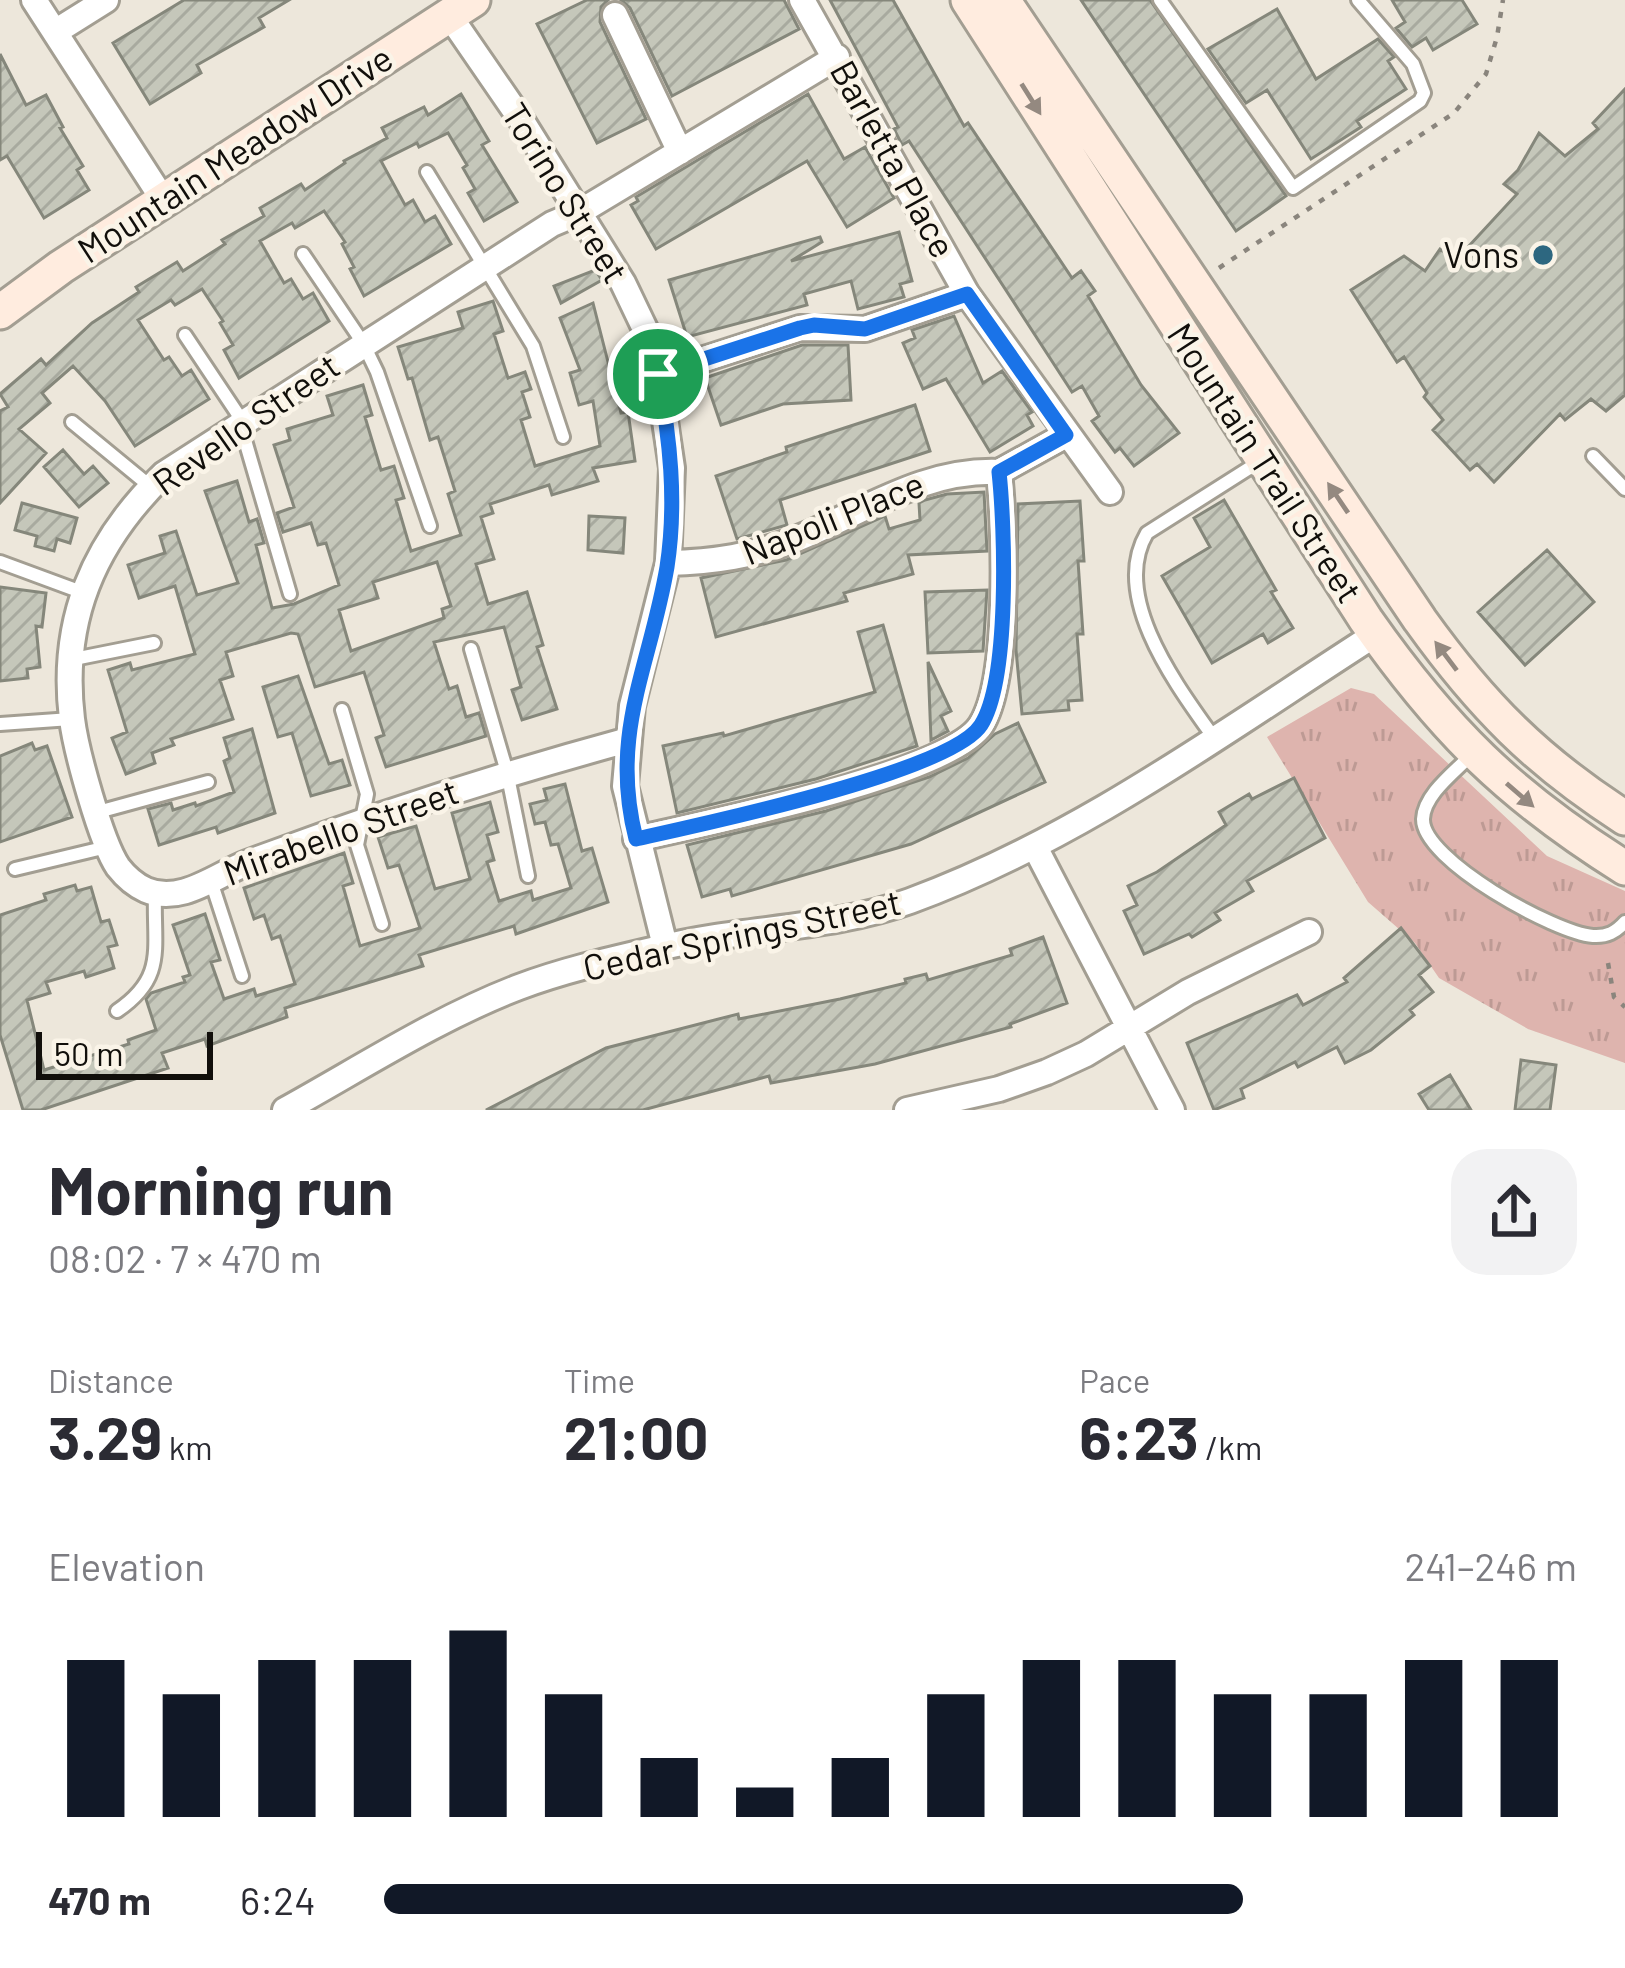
<!DOCTYPE html>
<meta charset="utf-8">
<style>
:root{--surface:#fff;--page:#f2f2f3;--text:#2b2b33;--muted:#7c7c81;--accent:#111827}
body{margin:0;font-family:Barlow,sans-serif;background:var(--page);color:var(--text);height:100vh;display:flex;flex-direction:column;font-size:45px;white-space:nowrap}
*{box-sizing:border-box;margin:0}
p{font-size:39px;color:var(--muted)}
.icon{flex:none;width:66px;height:66px;fill:none;stroke:currentColor;stroke-width:2;stroke-linecap:round;stroke-linejoin:round}
.map{position:relative;height:1110px;overflow:hidden}
.panel{display:flex;flex-direction:column;background:var(--surface);flex:1}
.panel>*{flex:none}
.scale{position:absolute;left:36px;bottom:30px;width:177px;box-sizing:border-box;padding-left:12px;border:6px solid #110f0b;border-top:0;font-size:33px;line-height:42px;white-space:nowrap;color:#110f0b;-webkit-text-stroke:9px #faf4e8;paint-order:stroke}
.pin{position:absolute;display:grid;place-items:center;width:102px;height:102px;color:#fff;margin:-51px;border:6px solid #fff;border-radius:50%;box-shadow:0 3px 12px #0007}
.round{display:grid;place-items:center;flex:none;width:126px;height:126px;border-radius:36px;background:var(--page)}
.headline{display:flex;align-items:center;justify-content:space-between;height:204px;padding:0 48px}
h1{font-size:66px;font-weight:700;line-height:90px}
.figures{display:grid;grid-template-columns:repeat(3,1fr);gap:18px;height:204px;padding:12px 48px}
.figures div{display:grid;align-content:center}
.figures b{font-size:60px;font-weight:700}
.figures small{font-size:33px;font-weight:400}
.figures p{font-size:33px}
.chart{height:336px;padding:24px 48px}
.chart p{display:flex;justify-content:space-between}
.chart svg{width:100%;height:216px;margin-top:12px;stroke:var(--accent);stroke-width:6}
ul{padding:0 48px;list-style:none;font-size:39px}
li{display:grid;grid-template-columns:192px 144px 1fr;align-items:center;height:90px}
li i{height:30px;border-radius:15px;background:var(--accent)}
.map>svg:first-child{display:block}
.park{fill:url(#park-tufts)}
.building{fill:url(#building-hatch);stroke:#85877b;stroke-width:3;fill-rule:evenodd}
.lines{fill:none;stroke-linecap:round;stroke-linejoin:round}
.lane-casing{stroke:#a39e92;stroke-width:18}
.street-casing{stroke:#a39e92;stroke-width:30}
.secondary-casing{stroke:#a39e92;stroke-width:39}
.path{stroke:#8a857d;stroke-width:4.5;stroke-dasharray:6 9;stroke-linecap:butt}
.lane{stroke:#fff;stroke-width:12}
.street{stroke:#fff;stroke-width:24}
.secondary{stroke:#ffecdf;stroke-width:33}
.oneway{fill:#948980}
.route-casing{stroke:#fff;stroke-width:24}
.route{stroke:#1a73e8;stroke-width:15}
.poi-dot{fill:#2d6780;stroke:#faf4e8;stroke-width:4.5}
.labels{text-anchor:middle;stroke-width:9;stroke-linejoin:round;paint-order:stroke}
.street-label{font-size:36px;fill:#110f0b;stroke:#faf4e8}
.poi-label{font-size:36px;fill:#110f0b;stroke:#faf4e8;text-anchor:end}
</style>
<div class="map">
<svg width="1625" height="1110" viewBox="0 0 1625 1110">
<defs>
<pattern id="park-tufts" width="24" height="20" patternUnits="userSpaceOnUse" patternTransform="scale(3)"><rect width="24" height="20" fill="#deb4ae"/><path d="M3 7l-1-3M5 7V3M7 7l1-3M15 17l-1-3M17 17v-4M19 17l1-3" fill="none" stroke="#bd9a94"/></pattern>
<pattern id="building-hatch" width="6" height="6" patternUnits="userSpaceOnUse" patternTransform="scale(3)"><rect width="6" height="6" fill="#c5c7ba"/><path d="M-1 1l2-2M0 6l6-6M5 7l2-2" fill="none" stroke="#a8aa9f"/></pattern>
</defs>
<rect width="100%" height="100%" fill="#ede7db"/>
<!-- park -->
<path class="park" d="M 1351,688 L 1374,694 L 1547,856 L 1625,891 L 1625,1063 L 1528,1029 L 1439,978 L 1415,943 L 1368,902 L 1267,737 Z"/>
<!-- building -->
<path class="building" d="M 184,0 L 289,0 L 259,18 L 264,27 L 197,65 L 201,73 L 150,104 L 113,43 Z
M 587,0 L 608,0 L 601,7 L 600,22 L 646,119 L 597,143 L 537,24 Z
M 621,0 L 784,0 L 799,29 L 672,96 L 630,8 Z
M 830,0 L 893,0 L 964,126 L 968,123 L 1072,278 L 1081,271 L 1095,291 L 1088,296 L 1141,385 L 1179,433 L 1134,466 L 1120,448 L 1115,452 L 1092,421 L 1099,416 L 1082,386 L 1072,392 L 909,141 L 902,145 L 894,129 L 898,127 Z
M 1081,0 L 1150,0 L 1286,196 L 1236,231 Z
M 1392,0 L 1462,0 L 1477,24 L 1433,50 L 1426,38 L 1412,47 L 1396,28 L 1405,22 Z
M 1277,9 L 1316,79 L 1378,39 L 1394,57 L 1388,61 L 1406,89 L 1357,121 L 1361,127 L 1311,159 L 1267,90 L 1246,103 L 1208,49 Z
M 0,54 L 26,105 L 46,95 L 63,127 L 60,128 L 83,166 L 77,170 L 89,190 L 44,218 L 7,156 L 0,160 Z
M 1625,89 L 1625,395 L 1606,411 L 1591,399 L 1565,420 L 1560,414 L 1494,482 L 1477,464 L 1470,470 L 1433,430 L 1443,420 L 1424,397 L 1427,393 L 1404,357 L 1397,362 L 1351,290 L 1404,256 L 1425,271 L 1440,249 L 1456,260 L 1517,194 L 1504,184 L 1518,170 L 1539,133 L 1565,156 L 1598,129 L 1593,123 Z
M 461,94 L 489,141 L 482,145 L 517,202 L 484,221 L 468,193 L 475,189 L 463,168 L 467,165 L 448,133 L 419,147 L 417,143 L 381,161 L 405,205 L 413,200 L 425,222 L 435,216 L 451,244 L 364,296 L 350,269 L 354,267 L 342,244 L 345,242 L 324,211 L 295,228 L 292,223 L 260,241 L 284,283 L 291,279 L 303,299 L 313,293 L 329,321 L 239,378 L 224,350 L 233,345 L 220,323 L 223,321 L 202,289 L 175,305 L 171,300 L 138,320 L 164,360 L 169,357 L 182,376 L 191,370 L 209,399 L 135,446 L 105,401 L 73,366 L 42,393 L 50,403 L 19,429 L 46,453 L 0,503 L 0,411 L 8,407 L 0,394 L 41,359 L 46,365 L 92,323 L 139,292 L 136,287 L 177,262 L 183,271 L 225,244 L 222,240 L 264,216 L 260,208 L 301,184 L 305,190 L 345,163 L 344,161 L 387,138 L 382,128 L 424,107 L 428,115 Z
M 808,94 L 844,159 L 865,147 L 894,198 L 847,227 L 807,161 L 656,249 L 631,205 L 638,201 L 636,197 Z
M 899,232 L 912,281 L 900,284 L 904,297 L 858,309 L 851,281 L 804,294 L 807,305 L 687,337 L 669,280 L 820,237 L 822,242 L 791,261 Z
M 595,270 L 602,280 L 561,303 L 554,286 Z
M 493,301 L 503,331 L 494,334 L 508,378 L 525,372 L 531,389 L 522,392 L 530,417 L 521,420 L 535,466 L 600,446 L 593,401 L 579,405 L 570,373 L 580,370 L 560,318 L 593,303 L 621,413 L 628,412 L 635,461 L 593,468 L 598,481 L 552,495 L 549,485 L 490,504 L 493,513 L 481,517 L 494,559 L 476,564 L 488,604 L 527,592 L 543,645 L 537,647 L 557,709 L 522,720 L 512,690 L 521,687 L 504,627 L 434,642 L 449,689 L 457,686 L 466,717 L 479,713 L 486,736 L 386,767 L 376,738 L 384,735 L 364,672 L 315,687 L 298,634 L 291,633 L 226,652 L 233,676 L 220,680 L 233,719 L 171,739 L 174,745 L 152,753 L 155,763 L 126,774 L 112,738 L 127,732 L 108,670 L 130,663 L 132,670 L 195,654 L 175,586 L 139,598 L 128,565 L 165,553 L 160,536 L 176,531 L 197,595 L 238,583 L 205,491 L 237,481 L 249,522 L 257,519 L 264,543 L 256,545 L 272,608 L 294,604 L 339,585 L 326,543 L 318,545 L 311,523 L 283,532 L 277,513 L 294,507 L 274,445 L 290,440 L 287,429 L 333,415 L 327,396 L 363,385 L 372,415 L 365,417 L 381,470 L 394,466 L 404,498 L 396,500 L 411,551 L 461,535 L 448,494 L 455,491 L 438,437 L 430,440 L 412,378 L 408,379 L 398,347 L 463,328 L 458,312 ZM 437,562 L 451,606 L 442,609 L 444,618 L 351,651 L 339,610 L 378,598 L 373,582 Z
M 954,316 L 983,383 L 1002,371 L 1032,412 L 1027,415 L 1033,426 L 990,452 L 946,379 L 923,389 L 903,343 L 915,338 L 912,330 Z
M 802,345 L 848,345 L 851,400 L 783,404 L 721,425 L 705,378 Z
M 915,405 L 930,451 L 780,500 L 787,525 L 737,539 L 716,476 L 787,452 L 786,447 Z
M 63,450 L 84,474 L 93,466 L 108,483 L 79,507 L 44,467 Z
M 984,492 L 987,551 L 908,555 L 913,574 L 844,593 L 847,601 L 716,637 L 701,578 L 786,560 L 885,516 L 889,529 L 920,520 L 919,503 L 925,500 L 947,494 Z
M 1224,500 L 1276,590 L 1271,592 L 1293,628 L 1268,643 L 1263,634 L 1212,663 L 1162,576 L 1210,547 L 1194,518 Z
M 1080,501 L 1084,561 L 1078,561 L 1083,634 L 1077,634 L 1082,700 L 1068,701 L 1069,710 L 1022,714 L 1016,650 L 1018,504 Z
M 22,503 L 77,518 L 70,543 L 57,539 L 54,551 L 35,546 L 37,536 L 15,530 Z
M 589,516 L 625,518 L 623,553 L 588,550 Z
M 1547,550 L 1594,602 L 1525,665 L 1478,612 Z
M 0,587 L 46,593 L 42,627 L 36,626 L 40,667 L 27,669 L 28,678 L 0,681 Z
M 987,590 L 983,651 L 928,653 L 925,592 Z
M 883,625 L 917,746 L 816,779 L 677,813 L 663,746 L 723,733 L 724,736 L 875,692 L 858,632 Z
M 928,662 L 951,711 L 941,716 L 948,731 L 931,740 Z
M 298,676 L 329,764 L 342,760 L 350,785 L 311,796 L 292,733 L 278,737 L 263,687 Z
M 1018,723 L 1045,782 L 911,844 L 732,896 L 730,889 L 702,897 L 687,845 L 826,811 L 929,777 L 968,758 L 995,734 Z
M 252,729 L 275,813 L 218,833 L 216,827 L 159,845 L 148,809 L 171,803 L 173,810 L 195,803 L 196,806 L 234,792 L 224,761 L 230,758 L 224,738 Z
M 32,743 L 35,750 L 47,746 L 72,817 L 0,842 L 0,756 Z
M 1294,778 L 1325,838 L 1247,881 L 1253,891 L 1215,913 L 1220,920 L 1192,937 L 1189,934 L 1144,954 L 1124,911 L 1137,905 L 1128,886 L 1157,872 L 1226,825 L 1219,812 L 1249,794 L 1252,799 Z
M 565,784 L 582,851 L 592,848 L 608,902 L 516,934 L 514,926 L 419,955 L 423,966 L 285,1008 L 287,1017 L 207,1046 L 205,1039 L 162,1053 L 168,1068 L 41,1110 L 23,1110 L 0,1035 L 0,915 L 46,900 L 44,894 L 75,885 L 77,891 L 91,887 L 101,922 L 109,920 L 117,945 L 108,947 L 114,968 L 86,977 L 84,971 L 46,982 L 50,993 L 27,1000 L 44,1070 L 129,1044 L 128,1040 L 156,1030 L 146,999 L 151,993 L 185,982 L 183,977 L 190,975 L 173,925 L 205,914 L 220,960 L 211,962 L 224,999 L 254,989 L 256,996 L 295,984 L 280,936 L 272,939 L 264,915 L 254,919 L 244,888 L 344,853 L 353,883 L 343,886 L 360,946 L 420,928 L 399,865 L 388,868 L 378,837 L 416,826 L 435,889 L 470,879 L 452,813 L 490,802 L 498,832 L 487,835 L 494,860 L 487,862 L 499,901 L 531,891 L 533,900 L 571,888 L 558,844 L 551,845 L 545,822 L 535,824 L 530,804 L 547,800 L 544,789 Z
M 1401,928 L 1430,966 L 1419,975 L 1433,992 L 1410,1010 L 1414,1015 L 1371,1050 L 1345,1063 L 1337,1047 L 1298,1067 L 1295,1062 L 1241,1089 L 1244,1098 L 1214,1110 L 1187,1043 L 1297,995 L 1303,1005 L 1347,982 L 1344,978 Z
M 1043,937 L 1067,1003 L 1010,1024 L 1011,1027 L 875,1064 L 771,1083 L 769,1076 L 643,1110 L 486,1110 L 606,1048 L 738,1014 L 739,1019 L 840,999 L 906,983 L 905,979 L 926,974 L 928,980 L 1012,955 L 1010,949 Z
M 1521,1060 L 1556,1065 L 1550,1110 L 1515,1110 Z
M 1450,1075 L 1471,1110 L 1429,1110 L 1419,1094 Z"/>
<g class="lines">
<defs>
<path id="lane" d="M 1160,0 L 1293,188 L 1420,101 L 1424,93 L 1413,64 L 1358,0
M 427,172 L 533,346 L 563,437
M 303,254 L 363,343 L 377,372 L 430,526
M 185,335 L 237,413 L 290,594
M 72,422 L 151,487
M 1593,456 L 1625,489
M 0,562 L 84,593
M 471,649 L 507,772 L 528,876
M 69,660 L 154,643
M 342,710 L 367,794 L 357,845 L 382,924
M 0,724 L 71,719
M 1214,738 C 1178,687 1109,597 1147,533 L 1262,460
M 1472,754 C 1456,771 1424,794 1423,819 C 1422,860 1555,933 1593,936 C 1607,937 1616,932 1625,922
M 98,812 L 208,782
M 15,869 L 107,847
M 211,881 L 242,976
M 117,1011 C 167,977 153,948 155,893"/>
<path id="street" d="M 34,0 L 164,201
M 802,0 L 967,294 L 1110,492
M 449,15 L 522,121 L 623,283 L 645,329 L 658,374 L 672,468 L 668,563 L 632,706 L 625,786 L 665,946
M 615,15 L 680,152
M 55,32 L 106,0
M 658,374 L 800,328 L 865,329 L 967,294
M 999,472 L 1066,435
M 668,563 C 714,562 753,556 796,539 C 864,512 923,469 999,472
M 628,740 C 499,775 373,816 247,863 C 216,875 181,905 146,890 C 135,885 125,876 118,867 C 101,842 76,751 72,719 C 60,621 93,543 164,474 L 552,224 L 578,213 L 837,57
M 636,839 C 700,824 950,775 981,725 C 1010,679 1005,528 999,472
M 1035,847 L 1172,1110
M 285,1110 C 361,1068 438,1018 519,987 C 564,970 613,959 660,948 C 742,927 830,930 910,901 C 1079,839 1226,730 1376,634
M 907,1110 L 999,1089 L 1047,1072 L 1086,1054 L 1188,992 L 1309,932"/>
<path id="secondary" d="M 968,0 L 1366,620 C 1444,731 1510,796 1625,868
M 1003,0 L 1420,620 C 1481,705 1536,761 1625,818
M 0,312 L 61,267 L 473,0"/>
</defs>
<!-- lane casing -->
<use href="#lane" class="lane-casing"/>
<!-- street casing -->
<use href="#street" class="street-casing"/>
<!-- secondary casing -->
<use href="#secondary" class="secondary-casing"/>
<!-- path -->
<path class="path" d="M 1219,268 L 1454,113 L 1486,74 L 1497,37 L 1503,0
M 1608,963 L 1614,997 L 1625,1007"/>
<!-- lane -->
<use href="#lane" class="lane"/>
<!-- street -->
<use href="#street" class="street"/>
<!-- secondary -->
<use href="#secondary" class="secondary"/>
</g>
<!-- one-way arrows -->
<defs><path id="oneway-solid" d="M-6-.8H1V-3.2L6.5 0L1 3.2V.8H-6Z" transform="scale(3)"/></defs>
<g class="oneway">
<use href="#oneway-solid" transform="translate(1031 99) rotate(58)"/>
<use href="#oneway-solid" transform="translate(1338 498) rotate(-124)"/>
<use href="#oneway-solid" transform="translate(1446 656) rotate(-127)"/>
<use href="#oneway-solid" transform="translate(1520 795) rotate(41)"/>
</g>
<g class="lines">
<defs>
<path id="route" d="M 967,294 L 1066,435 L 999,472 C 1005,528 1010,679 981,725 C 951,772 699,825 636,839 C 609,734 650,667 667,567 C 677,502 670,438 658,374 L 800,328 L 814,325 L 865,329 Z"/>
</defs>
<!-- route casing -->
<use href="#route" class="route-casing"/>
<!-- route -->
<use href="#route" class="route"/>
</g>
<!-- markers -->
<circle class="poi-dot" cx="1543" cy="255" r="12"/>
<g class="labels">
<!-- street labels -->
<g class="street-label">
<text transform="translate(235 154) rotate(-33)" y="13">Mountain Meadow Drive</text>
<text transform="translate(893 159) rotate(61)" y="13">Barletta Place</text>
<text transform="translate(565 193) rotate(58)" y="13">Torino Street</text>
<text transform="translate(246 424) rotate(-35)" y="13">Revello Street</text>
<text transform="translate(1265 463) rotate(57)" y="13">Mountain Trail Street</text>
<text transform="translate(833 518) rotate(-22)" y="13">Napoli Place</text>
<text transform="translate(341 832) rotate(-20)" y="13">Mirabello Street</text>
<text transform="translate(742 935) rotate(-12)" y="13">Cedar Springs Street</text>
</g>
<!-- poi labels -->
<g class="poi-label">
<text x="1519" y="268">Vons</text>
</g>
</g>
</svg>
<div class="scale">50 m</div>
<div class="pin" style="left:658px;top:374px;background:#1e9e55"><svg class="icon" aria-label="arrive" viewBox="0 0 24 24"><path d="M6 21V4h12l-3 4 3 4H6"/></svg></div>
</div>
<section class="panel">
<div class="headline"><div><h1>Morning run</h1><p>08:02 · 7 × 470 m</p></div><a class="round"><svg class="icon" aria-label="share" viewBox="0 0 24 24"><path d="M12 15V3M7 8l5-5 5 5M5 13v7h14v-7"/></svg></a></div>
<div class="figures">
<div><p>Distance</p><b>3.29<small> km</small></b></div>
<div><p>Time</p><b>21:00</b></div>
<div><p>Pace</p><b>6:23<small> /km</small></b></div>
</div>
<div class="chart"><p><span>Elevation</span>241–246 m</p>
<svg viewBox="0 0 160 44" preserveAspectRatio="none"><path d="M5 44V12M15 44V19M25 44V12M35 44V12M45 44V6M55 44V19M65 44V32M75 44V38M85 44V32M95 44V19M105 44V12M115 44V12M125 44V19M135 44V19M145 44V12M155 44V12"/></svg>
</div>
<ul>
<li><b>470 m</b>6:24<i style="width:72%"></i></li>
</ul>
</section>
